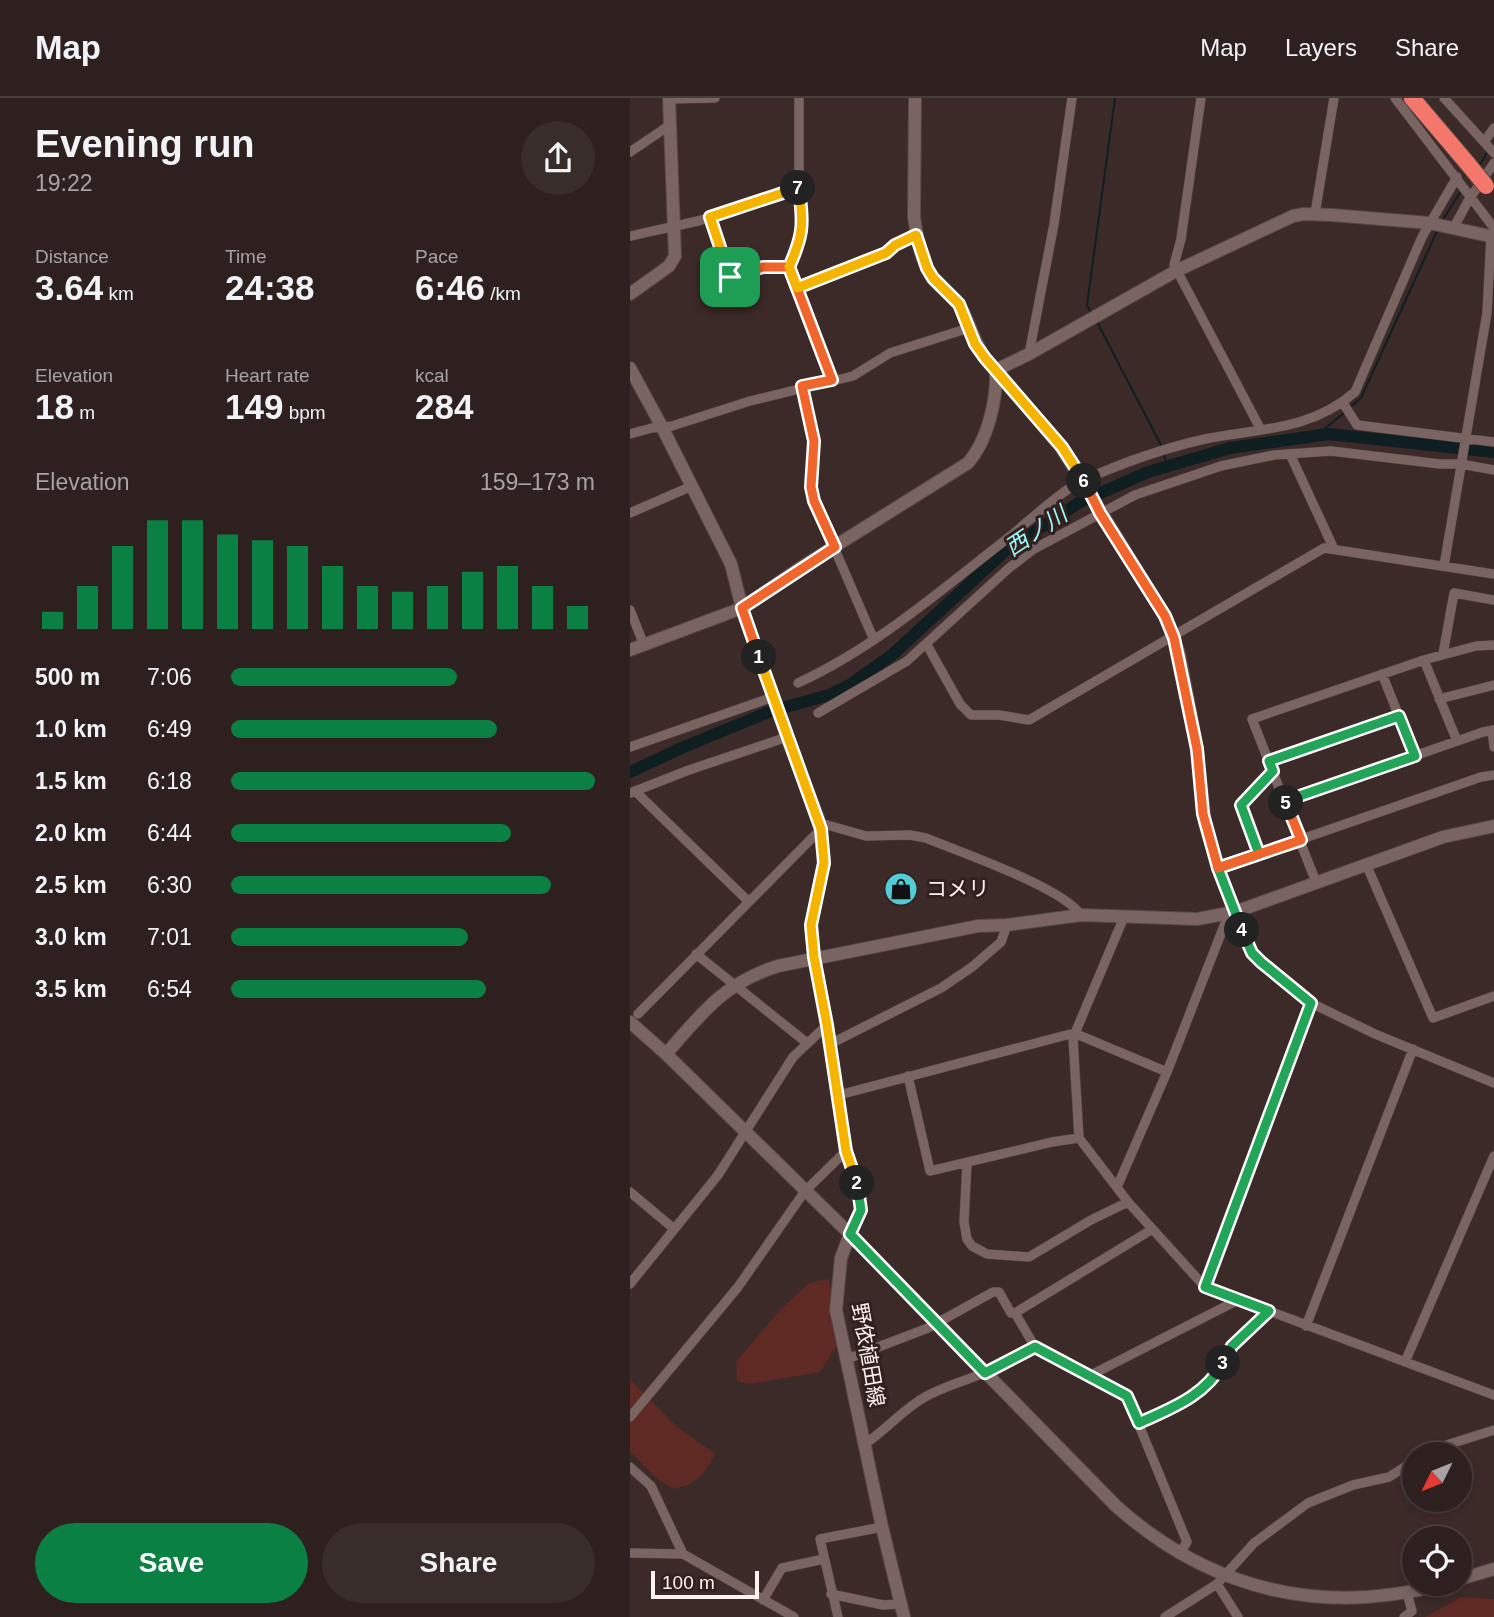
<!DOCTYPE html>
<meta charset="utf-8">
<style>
:root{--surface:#2d201e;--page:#392d2b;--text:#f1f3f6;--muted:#a7a3a4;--line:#483e3c;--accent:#0b8043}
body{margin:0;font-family:Helvetica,"Noto Sans JP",sans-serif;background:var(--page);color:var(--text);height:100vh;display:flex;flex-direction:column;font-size:26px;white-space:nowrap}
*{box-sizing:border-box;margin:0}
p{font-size:23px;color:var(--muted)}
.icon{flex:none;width:38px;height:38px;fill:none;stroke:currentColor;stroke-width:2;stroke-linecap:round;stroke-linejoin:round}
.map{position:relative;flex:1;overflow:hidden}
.details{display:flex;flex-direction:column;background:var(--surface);width:630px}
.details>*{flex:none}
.needle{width:46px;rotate:227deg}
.fabs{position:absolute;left:772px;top:1344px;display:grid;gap:14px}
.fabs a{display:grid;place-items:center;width:70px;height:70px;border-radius:50%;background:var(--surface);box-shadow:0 4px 10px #0003,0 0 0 2px var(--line);font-size:35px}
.scale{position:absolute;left:21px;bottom:18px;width:108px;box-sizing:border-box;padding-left:7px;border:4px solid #fdf1f0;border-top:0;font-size:19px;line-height:24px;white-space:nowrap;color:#fdf1f0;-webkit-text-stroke:5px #31201e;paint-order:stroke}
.pin{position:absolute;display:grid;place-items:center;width:60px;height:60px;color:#fff;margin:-30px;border-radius:14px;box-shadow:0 4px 10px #0006}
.km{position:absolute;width:35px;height:35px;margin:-18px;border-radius:50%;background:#222;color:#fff;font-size:19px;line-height:35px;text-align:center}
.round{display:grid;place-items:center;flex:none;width:74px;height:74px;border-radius:37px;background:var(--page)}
.summary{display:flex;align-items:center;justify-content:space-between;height:119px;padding:0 35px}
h1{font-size:38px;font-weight:700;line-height:52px}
.metrics{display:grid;grid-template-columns:repeat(3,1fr);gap:10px;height:119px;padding:7px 35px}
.metrics div{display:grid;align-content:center}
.metrics b{font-size:35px;font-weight:700}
.metrics small{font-size:19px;font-weight:400}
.metrics p{font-size:19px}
.chart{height:196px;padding:14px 35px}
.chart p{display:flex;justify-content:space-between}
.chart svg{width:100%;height:126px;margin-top:7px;stroke:var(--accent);stroke-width:6}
.button{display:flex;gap:14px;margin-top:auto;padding:14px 35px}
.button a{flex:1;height:80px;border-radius:42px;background:var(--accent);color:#fff;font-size:28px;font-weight:700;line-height:80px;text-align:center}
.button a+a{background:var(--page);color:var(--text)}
ul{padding:0 35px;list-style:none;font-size:23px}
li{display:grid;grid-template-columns:112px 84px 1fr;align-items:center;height:52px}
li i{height:18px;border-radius:9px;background:var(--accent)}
header{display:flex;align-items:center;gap:42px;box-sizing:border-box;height:98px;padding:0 35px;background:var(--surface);border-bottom:2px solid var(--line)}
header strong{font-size:33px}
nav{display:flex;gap:38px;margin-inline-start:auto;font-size:24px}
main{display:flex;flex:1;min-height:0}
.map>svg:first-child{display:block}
.green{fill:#5f2924}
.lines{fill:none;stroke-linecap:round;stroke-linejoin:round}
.stream{stroke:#0f1f21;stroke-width:2}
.river{stroke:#0f1f21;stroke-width:12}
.street-casing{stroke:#574847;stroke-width:10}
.secondary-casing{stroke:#574847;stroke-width:14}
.highway-casing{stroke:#574847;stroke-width:18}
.street{stroke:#796462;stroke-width:9}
.secondary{stroke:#796462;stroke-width:12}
.highway{stroke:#f4776b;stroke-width:16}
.highway-bridge-casing{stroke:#574847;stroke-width:18;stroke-linecap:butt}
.highway-bridge{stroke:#f4776b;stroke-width:16}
.split-1-casing{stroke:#fff;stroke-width:14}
.split-2-casing{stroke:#fff;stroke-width:14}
.split-3-casing{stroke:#fff;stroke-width:14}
.split-4-casing{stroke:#fff;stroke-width:14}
.split-5-casing{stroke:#fff;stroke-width:14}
.split-6-casing{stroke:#fff;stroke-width:14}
.split-7-casing{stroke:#fff;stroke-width:14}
.split-8-casing{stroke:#fff;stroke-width:14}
.split-1{stroke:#f0652b;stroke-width:9}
.split-2{stroke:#f5b400;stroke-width:9}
.split-3{stroke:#22a559;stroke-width:9}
.split-4{stroke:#22a559;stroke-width:9}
.split-5{stroke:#22a559;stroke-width:9}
.split-6{stroke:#f0652b;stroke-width:9}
.split-7{stroke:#f5b400;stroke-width:9}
.split-8{stroke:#f5b400;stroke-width:9}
.labels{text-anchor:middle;stroke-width:6;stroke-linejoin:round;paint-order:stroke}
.poi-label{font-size:21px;fill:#fdf1f0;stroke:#31201e;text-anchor:start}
.street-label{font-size:21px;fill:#fdf1f0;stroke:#31201e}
.water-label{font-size:23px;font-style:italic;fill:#9cf6fd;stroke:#31201e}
</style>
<header>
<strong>Map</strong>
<nav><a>Map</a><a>Layers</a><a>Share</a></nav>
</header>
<main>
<section class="details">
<div class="summary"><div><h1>Evening run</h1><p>19:22</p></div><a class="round"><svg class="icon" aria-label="share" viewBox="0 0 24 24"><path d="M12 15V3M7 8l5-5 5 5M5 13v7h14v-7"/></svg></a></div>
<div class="metrics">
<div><p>Distance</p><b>3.64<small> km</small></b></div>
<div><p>Time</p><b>24:38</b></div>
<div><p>Pace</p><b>6:46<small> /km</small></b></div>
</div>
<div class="metrics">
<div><p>Elevation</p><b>18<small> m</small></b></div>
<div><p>Heart rate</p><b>149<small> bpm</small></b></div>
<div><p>kcal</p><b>284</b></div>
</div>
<div class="chart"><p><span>Elevation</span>159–173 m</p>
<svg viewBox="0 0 160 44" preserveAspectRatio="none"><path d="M5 44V38M15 44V29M25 44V15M35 44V6M45 44V6M55 44V11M65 44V13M75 44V15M85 44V22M95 44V29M105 44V31M115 44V29M125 44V24M135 44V22M145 44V29M155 44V36"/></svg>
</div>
<ul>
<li><b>500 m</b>7:06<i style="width:62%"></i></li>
<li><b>1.0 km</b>6:49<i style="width:73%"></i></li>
<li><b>1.5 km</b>6:18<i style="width:100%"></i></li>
<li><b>2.0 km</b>6:44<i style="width:77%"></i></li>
<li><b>2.5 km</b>6:30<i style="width:88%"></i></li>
<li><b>3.0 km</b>7:01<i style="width:65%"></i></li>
<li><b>3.5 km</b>6:54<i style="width:70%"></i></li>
</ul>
<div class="button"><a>Save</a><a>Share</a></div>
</section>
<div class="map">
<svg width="864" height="1519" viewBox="0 0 864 1519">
<rect width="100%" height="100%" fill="#3c2a28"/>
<!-- green -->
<path class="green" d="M 198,1181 L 205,1204 L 209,1244 L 190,1274 L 118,1286 L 107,1283 L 106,1264 L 149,1213 L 179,1185 Z
M 0,1281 L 46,1328 L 85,1356 C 72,1379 68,1386 42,1391 L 24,1378 L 0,1353 Z
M 831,1499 L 864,1501 L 864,1519 L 795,1519 Z"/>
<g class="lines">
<!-- stream -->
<path class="stream" d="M 849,68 L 857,55
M 812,123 L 831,93
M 460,213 L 457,207 L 485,0
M 467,224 L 532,349
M 719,310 L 731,300 L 808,131
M 687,337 L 715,314
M 533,355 L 537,367"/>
<!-- river -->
<path class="river" d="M 0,674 L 56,648 L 141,613 L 199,597 L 221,586 L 262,557 L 375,453 L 450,404 L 518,374 L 600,350 L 699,336 L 864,354"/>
<defs>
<path id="street" d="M 169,0 L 169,93 L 173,133 L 171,143 L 159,169 L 202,282
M 571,0 L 551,141 L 544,167 L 631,332
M 765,0 L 864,130
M 814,0 L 864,55
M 39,1 L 85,0
M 854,44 L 864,30
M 0,54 L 40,27
M 685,116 L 704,0
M 80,119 L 100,179 L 133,169 L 159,169
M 823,131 L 838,103 L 864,65
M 0,138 L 68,123 L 159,94 L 170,88
M 167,190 L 256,155 L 265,147 L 286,137
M 399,256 L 424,126 L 442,0
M 172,288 L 184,343 L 181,389 L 184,403 L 244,542
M 713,305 L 727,327 L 864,344
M 0,336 L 22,330 L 42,328 L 120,303 L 223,278 L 260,255 L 339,230
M 660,356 L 703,449
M 0,415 L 62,388
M 814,468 L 857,215 L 861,138
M 0,512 L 14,547
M 297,547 L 330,606 L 341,617 L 369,617 L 399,622 L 694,450 L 864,476
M 813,556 L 824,495 L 864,502
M 794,562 L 827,643
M 752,576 L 785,658
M 168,585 C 246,549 311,492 378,440 C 398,424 433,391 454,382 C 492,365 535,350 575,341 C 630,330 680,333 725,294 L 792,139 L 827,79
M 809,601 L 864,587
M 188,615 L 277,563 L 379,470 L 404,451 L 505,397 L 591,368 L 644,357 L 701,353 L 810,366 L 831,366 L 864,372
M 862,632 L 864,649
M 0,649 L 143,599
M 639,663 L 769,618
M 5,693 L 118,803
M 0,695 L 59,672 L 157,639
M 655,703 L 853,634 L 864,632
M 190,725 L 236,738 L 280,737 L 296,740 C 332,755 432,789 451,817
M 629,756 L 611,704 L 643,673
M 736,766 L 803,920 L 864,898
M 588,770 L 851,679 L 864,677
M 686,784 L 622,621 L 794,562 L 846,548 L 864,547
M 605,814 L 622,854 L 642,875 L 681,905 L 745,936 L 864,985
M 494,819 L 443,940 L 449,1040 L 498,1104 L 575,1189 L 864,1297
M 66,856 L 177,945
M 8,916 L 191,731
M 200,946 L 311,890 L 342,869 L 371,844 L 377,827
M 278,978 L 300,1073 L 422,1044 L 449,1040
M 209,997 L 444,935 L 537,974
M 337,1065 L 334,1124 L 337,1141 L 342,1148 L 357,1156 L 399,1159 L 461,1122 L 498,1104
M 487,1089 L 537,974 L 599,815
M 0,1094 L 43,1130
M 0,1186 L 88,1077 L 163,959 L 197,927
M 575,1189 L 681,905
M 385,1215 L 521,1132
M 676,1228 L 783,951
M 217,1261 L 298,1230 L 363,1194 L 369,1194 L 381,1215 L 385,1215 L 405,1249 L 497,1298 L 557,1444 L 549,1456
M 775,1264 L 864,1058
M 461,1277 L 608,1202
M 0,1319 L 108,1189 L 175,1093 L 216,1053
M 509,1325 L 568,1295 L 584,1280 L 602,1248 L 639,1213
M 235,1346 C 257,1331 272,1312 295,1299 C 313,1289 332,1284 351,1276 C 369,1269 387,1258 405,1249
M 795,1356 L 804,1351 L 864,1332
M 0,1369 L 21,1388 L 53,1456
M 0,1455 L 53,1456 L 164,1519
M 587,1486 L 608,1519
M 201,1496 L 253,1507 L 270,1506
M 133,1502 L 152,1470 L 194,1461
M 208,1519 L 190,1441 L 252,1429
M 535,1519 L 587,1486 L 624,1445 L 678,1405 L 723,1387 L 759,1379 L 784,1363
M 774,1519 L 782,1513 L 777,1495"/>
<path id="secondary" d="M 285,0 L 284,119 C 287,139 291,166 304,182 C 313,192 324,198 331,210 C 340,226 344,244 355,260 L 431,349 L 535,518 L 549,555 L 559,607 L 567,651 L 575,726 L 588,770 L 605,814
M 0,196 L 39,168 L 45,158 L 39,0
M 0,270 L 32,329 L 101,466 L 112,510 L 157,639 L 190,725 L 194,765 L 181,827 L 184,859 L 197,927 L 216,1053 L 229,1092 L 231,1112 L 220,1136 L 486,1408 C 580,1492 692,1519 814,1486
M 366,272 L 399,256 L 546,173 L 663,118 L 674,116 L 702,117 L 799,125 L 864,139
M 0,552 L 112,510 L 170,470 L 338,365 C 358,342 367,302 366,272
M 0,924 L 36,956 L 220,1136 L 211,1160 L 206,1212 L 252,1429 L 274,1519
M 36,956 C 72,915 94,885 148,868 L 348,828 L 377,827 L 451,817 L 567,821 L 605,814 L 813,739 L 864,728
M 830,1481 L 864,1471"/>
<path id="highway" d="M 782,0 L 838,66"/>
</defs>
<!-- street casing -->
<use href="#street" class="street-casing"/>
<!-- secondary casing -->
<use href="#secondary" class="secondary-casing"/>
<!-- highway casing -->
<use href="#highway" class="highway-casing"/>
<!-- street -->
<use href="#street" class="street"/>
<!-- secondary -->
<use href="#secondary" class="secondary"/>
<!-- highway -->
<use href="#highway" class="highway"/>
<defs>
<path id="highway-bridge" d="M 838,66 L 856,88"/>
</defs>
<!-- highway-bridge casing -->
<use href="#highway-bridge" class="highway-bridge-casing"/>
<!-- highway-bridge -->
<use href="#highway-bridge" class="highway-bridge"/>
</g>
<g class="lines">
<defs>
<path id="split-1" d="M 100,179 L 133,169 L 159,169 L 202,282 L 172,288 L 184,343 L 181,389 L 184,403 L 205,449 L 112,510 L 129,559"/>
<path id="split-2" d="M 129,559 L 191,731 L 194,765 L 181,827 L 184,859 L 197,927 L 216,1053 L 227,1085"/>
<path id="split-3" d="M 227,1085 L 231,1112 L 220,1136 L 355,1275 L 405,1249 L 497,1298 L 509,1325 C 542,1310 575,1298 593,1265"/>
<path id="split-4" d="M 593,1265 L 602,1248 L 639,1213 L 575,1189 L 681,905 L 631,864 L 622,855 L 612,832"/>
<path id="split-5" d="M 612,832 L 588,770 L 629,756 L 611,707 L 643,673 L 639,663 L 769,618 L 785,658 L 655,703 L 656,705"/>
<path id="split-6" d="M 454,383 L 470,415 L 535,518 L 544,540 L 567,651 L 573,716 L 588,770 L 671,742 L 656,705"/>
<path id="split-7" d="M 168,90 L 170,88 L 169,93 C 174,126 173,138 159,169 L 167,190 L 256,155 L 265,147 L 286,137 L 297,170 L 303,180 L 329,206 L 345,246 L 355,260 L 432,349 L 454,383"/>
<path id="split-8" d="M 100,179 L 80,119 L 168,90"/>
</defs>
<!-- split-1 casing -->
<use href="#split-1" class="split-1-casing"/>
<!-- split-2 casing -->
<use href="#split-2" class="split-2-casing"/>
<!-- split-3 casing -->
<use href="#split-3" class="split-3-casing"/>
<!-- split-4 casing -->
<use href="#split-4" class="split-4-casing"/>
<!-- split-5 casing -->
<use href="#split-5" class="split-5-casing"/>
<!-- split-6 casing -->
<use href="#split-6" class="split-6-casing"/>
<!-- split-7 casing -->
<use href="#split-7" class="split-7-casing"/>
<!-- split-8 casing -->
<use href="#split-8" class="split-8-casing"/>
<!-- split-1 -->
<use href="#split-1" class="split-1"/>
<!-- split-2 -->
<use href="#split-2" class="split-2"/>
<!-- split-3 -->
<use href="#split-3" class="split-3"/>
<!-- split-4 -->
<use href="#split-4" class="split-4"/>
<!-- split-5 -->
<use href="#split-5" class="split-5"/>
<!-- split-6 -->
<use href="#split-6" class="split-6"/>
<!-- split-7 -->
<use href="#split-7" class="split-7"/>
<!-- split-8 -->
<use href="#split-8" class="split-8"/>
</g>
<!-- icons -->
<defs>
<symbol id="shop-disc" viewBox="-11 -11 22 22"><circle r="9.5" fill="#52ccd5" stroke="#31201e"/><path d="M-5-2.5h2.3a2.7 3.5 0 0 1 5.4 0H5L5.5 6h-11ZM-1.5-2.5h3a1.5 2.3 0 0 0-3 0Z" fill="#111"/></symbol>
</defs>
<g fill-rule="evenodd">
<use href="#shop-disc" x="252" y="772" width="38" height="38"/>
</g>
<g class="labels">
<!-- poi labels -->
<g class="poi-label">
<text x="296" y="798">コメリ</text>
</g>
<!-- street labels -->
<g class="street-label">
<text transform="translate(238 1257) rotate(80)" y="7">野依植田線</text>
</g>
<!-- water labels -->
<g class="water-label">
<text transform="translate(406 433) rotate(-34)" y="8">西ノ川</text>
</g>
</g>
</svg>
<div class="fabs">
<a><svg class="needle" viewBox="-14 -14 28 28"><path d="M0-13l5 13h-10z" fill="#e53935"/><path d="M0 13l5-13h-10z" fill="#a7a3a4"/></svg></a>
<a><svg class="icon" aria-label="locate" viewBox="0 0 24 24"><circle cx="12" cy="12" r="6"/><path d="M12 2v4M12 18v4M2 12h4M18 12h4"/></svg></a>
</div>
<div class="scale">100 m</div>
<div class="pin" style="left:100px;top:179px;background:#1e9e55"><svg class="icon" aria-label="arrive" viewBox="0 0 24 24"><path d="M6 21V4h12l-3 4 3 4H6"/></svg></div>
<b class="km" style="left:129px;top:559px">1</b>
<b class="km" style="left:227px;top:1085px">2</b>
<b class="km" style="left:593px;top:1265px">3</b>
<b class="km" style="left:612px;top:832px">4</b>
<b class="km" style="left:656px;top:705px">5</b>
<b class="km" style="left:454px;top:383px">6</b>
<b class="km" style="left:168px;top:90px">7</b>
</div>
</main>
